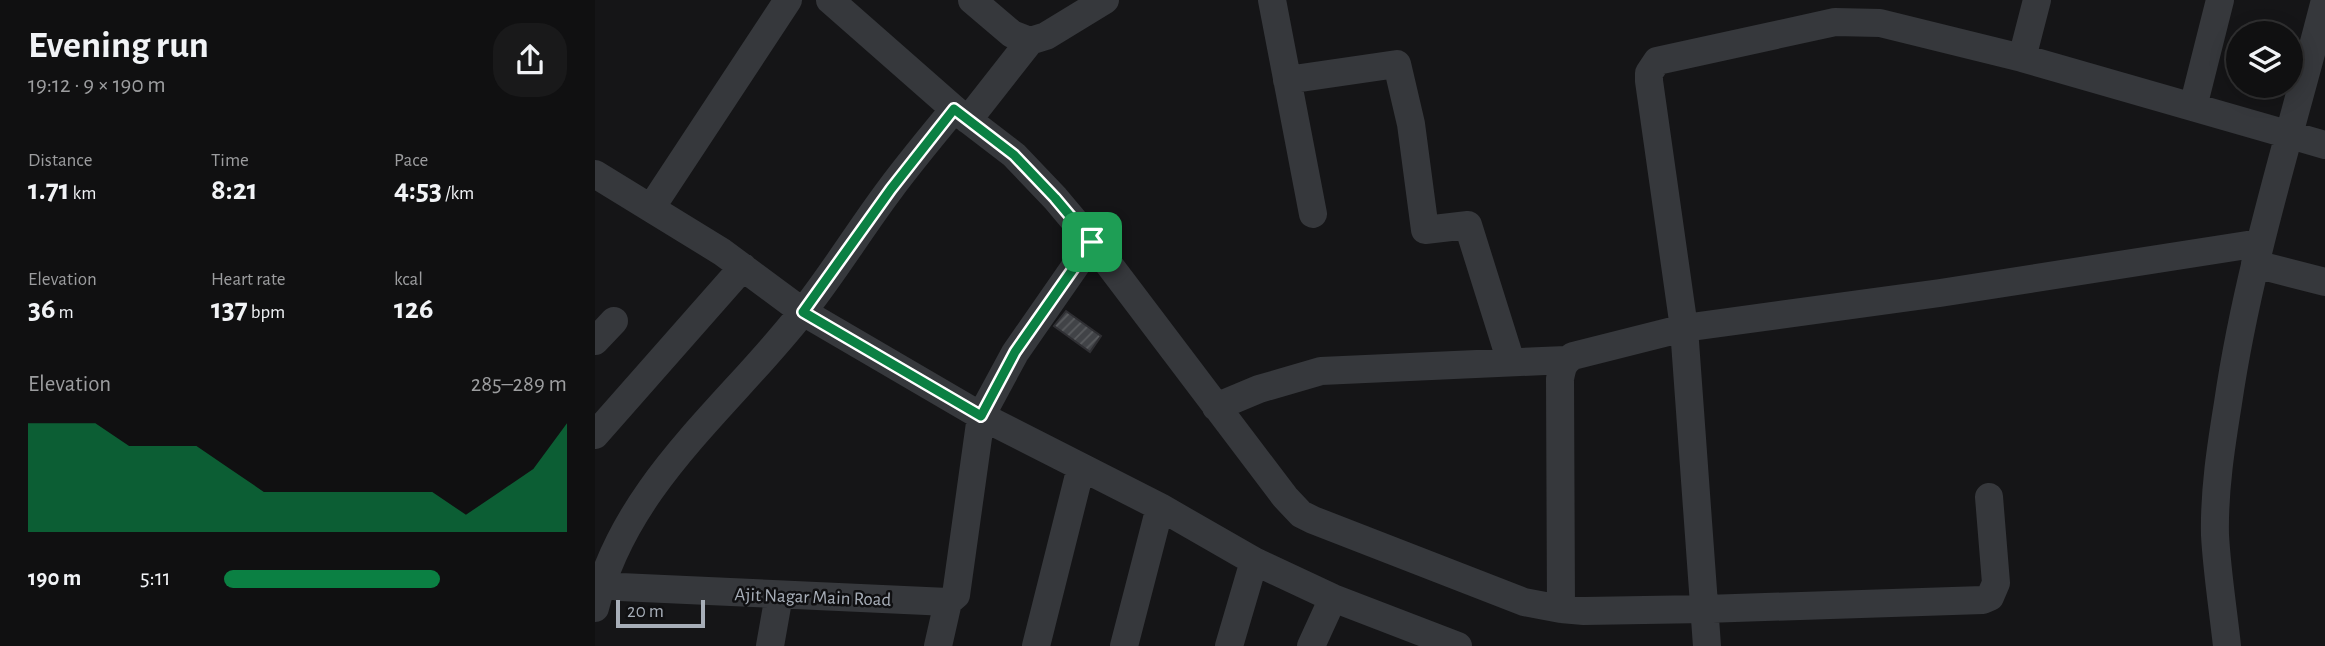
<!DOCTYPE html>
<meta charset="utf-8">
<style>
:root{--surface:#101011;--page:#19191a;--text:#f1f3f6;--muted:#9c9d9f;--line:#303031;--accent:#0b8043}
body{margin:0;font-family:"Alegreya Sans",sans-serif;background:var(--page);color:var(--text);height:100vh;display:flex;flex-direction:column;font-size:26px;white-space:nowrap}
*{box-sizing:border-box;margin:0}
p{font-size:23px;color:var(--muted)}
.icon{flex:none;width:38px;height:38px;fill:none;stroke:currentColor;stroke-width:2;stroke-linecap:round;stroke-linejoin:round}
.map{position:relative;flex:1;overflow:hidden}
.panel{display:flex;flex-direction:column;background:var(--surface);width:595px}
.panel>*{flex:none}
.fabs{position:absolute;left:1631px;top:21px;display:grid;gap:14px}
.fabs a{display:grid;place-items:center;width:77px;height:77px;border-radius:50%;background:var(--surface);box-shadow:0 4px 18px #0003,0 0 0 2px var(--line);font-size:35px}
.scale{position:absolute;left:21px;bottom:18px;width:89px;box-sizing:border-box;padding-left:7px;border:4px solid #a7aeb8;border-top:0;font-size:19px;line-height:24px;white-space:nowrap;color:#a7aeb8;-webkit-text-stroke:5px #101012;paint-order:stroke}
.pin{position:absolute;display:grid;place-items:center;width:60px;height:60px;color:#fff;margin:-30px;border-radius:14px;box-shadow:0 4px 10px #0006}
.round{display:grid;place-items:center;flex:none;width:74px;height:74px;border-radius:28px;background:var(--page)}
.head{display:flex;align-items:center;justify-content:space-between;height:119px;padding:0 28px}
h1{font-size:38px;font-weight:700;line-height:52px}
.stats{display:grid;grid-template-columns:repeat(3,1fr);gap:10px;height:119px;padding:7px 28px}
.stats div{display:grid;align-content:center}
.stats b{font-size:30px;font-weight:700}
.stats small{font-size:19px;font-weight:400}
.stats p{font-size:19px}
.chart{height:196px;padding:14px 28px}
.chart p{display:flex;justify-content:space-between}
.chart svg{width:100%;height:126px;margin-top:7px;fill:var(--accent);opacity:.7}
ul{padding:0 28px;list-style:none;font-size:23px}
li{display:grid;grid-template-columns:112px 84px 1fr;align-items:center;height:52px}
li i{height:18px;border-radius:9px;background:var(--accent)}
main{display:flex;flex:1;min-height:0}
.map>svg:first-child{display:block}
.building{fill:url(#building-hatch);stroke:#2f2f33;stroke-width:2}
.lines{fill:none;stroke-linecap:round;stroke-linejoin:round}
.minor{stroke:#36383c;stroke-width:28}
.route-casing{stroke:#fff;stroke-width:14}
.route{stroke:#0b8043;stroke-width:9}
.labels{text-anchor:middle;stroke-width:5;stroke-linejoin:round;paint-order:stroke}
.street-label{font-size:19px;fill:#a7aeb8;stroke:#101012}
</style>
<main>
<section class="panel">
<div class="head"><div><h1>Evening run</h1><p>19:12 · 9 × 190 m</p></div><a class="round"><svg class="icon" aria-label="share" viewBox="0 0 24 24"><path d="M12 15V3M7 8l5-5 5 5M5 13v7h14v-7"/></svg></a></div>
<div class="stats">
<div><p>Distance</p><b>1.71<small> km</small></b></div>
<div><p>Time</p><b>8:21</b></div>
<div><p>Pace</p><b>4:53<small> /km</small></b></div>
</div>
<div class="stats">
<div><p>Elevation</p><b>36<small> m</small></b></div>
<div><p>Heart rate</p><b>137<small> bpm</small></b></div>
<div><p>kcal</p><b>126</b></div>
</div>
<div class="chart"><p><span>Elevation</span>285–289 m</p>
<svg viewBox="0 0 160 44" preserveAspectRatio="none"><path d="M0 44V6L10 6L20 6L30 14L40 14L50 14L60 22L70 30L80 30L90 30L100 30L110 30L120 30L130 38L140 30L150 22L160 6V44z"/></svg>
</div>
<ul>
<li><b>190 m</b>5:11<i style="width:63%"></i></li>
</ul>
</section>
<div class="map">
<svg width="1730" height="646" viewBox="0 0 1730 646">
<defs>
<pattern id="building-hatch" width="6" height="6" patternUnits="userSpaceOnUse" patternTransform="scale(1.75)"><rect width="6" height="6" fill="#414347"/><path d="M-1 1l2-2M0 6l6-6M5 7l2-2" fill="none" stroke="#5a5c5f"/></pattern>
</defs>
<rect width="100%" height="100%" fill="#151517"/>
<!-- building -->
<path class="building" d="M 471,311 L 506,336 L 495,352 L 459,326 Z"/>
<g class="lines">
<!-- minor -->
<path class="minor" d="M 235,0 L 359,109 L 419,155 L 460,198 L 497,242 L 690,497 L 706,514 L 718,520 L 929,602 L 966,609 L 989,611 L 1110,609 L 1388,600 L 1395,597 L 1401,583 L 1394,497
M 377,0 L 417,34 L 435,41 L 451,36 L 510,0
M 677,0 L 718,214
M 1427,58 L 1442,0
M 692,80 L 802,64 L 816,124 L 830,230 L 873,225 L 916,362
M 1598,107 L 1625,0
M 373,120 L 435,41
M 0,174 L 127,252 L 208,312 L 386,416 L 565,507 L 659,561 L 738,598 L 863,646
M 56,208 L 193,0
M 1660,264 L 1730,282
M 0,341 L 19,321
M 621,407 L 664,389 L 726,371 L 971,360
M 0,435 L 148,267
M 0,580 L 6,584 L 25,587 L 353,602
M 0,608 C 29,486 132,408 206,314 C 238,274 265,229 296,188 C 316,161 338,135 359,109
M 966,609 L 965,379 C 967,368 968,362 978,356 L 1089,328 L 1345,293 L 1665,243
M 175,646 L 184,595
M 343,646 L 353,602 L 361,595 L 386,416 L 420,353 L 497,242
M 441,646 L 486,467
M 529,646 L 565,507
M 634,646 L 659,561
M 716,646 L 738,598
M 1112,646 L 1089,328 L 1054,81 L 1054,73 L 1062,61 L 1240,22 L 1285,23 L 1427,58 L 1730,145
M 1632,646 C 1628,609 1622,572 1620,535 C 1619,491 1626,446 1633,403 C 1653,266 1696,134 1730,0"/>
</g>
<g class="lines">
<defs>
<path id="route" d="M 359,109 L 419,155 L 460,198 L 497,242 L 420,352 L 386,416 L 208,312 L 296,189 Z"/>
</defs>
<!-- route casing -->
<use href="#route" class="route-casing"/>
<!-- route -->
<use href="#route" class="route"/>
</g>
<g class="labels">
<!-- street labels -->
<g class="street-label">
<text transform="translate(218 596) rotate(2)" y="7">Ajit Nagar Main Road</text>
</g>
</g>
</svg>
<div class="fabs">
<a><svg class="icon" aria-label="layers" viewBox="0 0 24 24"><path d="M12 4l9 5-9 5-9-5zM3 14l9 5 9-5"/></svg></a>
</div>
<div class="scale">20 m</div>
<div class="pin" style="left:497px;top:242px;background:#1e9e55"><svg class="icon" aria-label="arrive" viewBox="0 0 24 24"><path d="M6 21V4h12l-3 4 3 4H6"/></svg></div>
</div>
</main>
